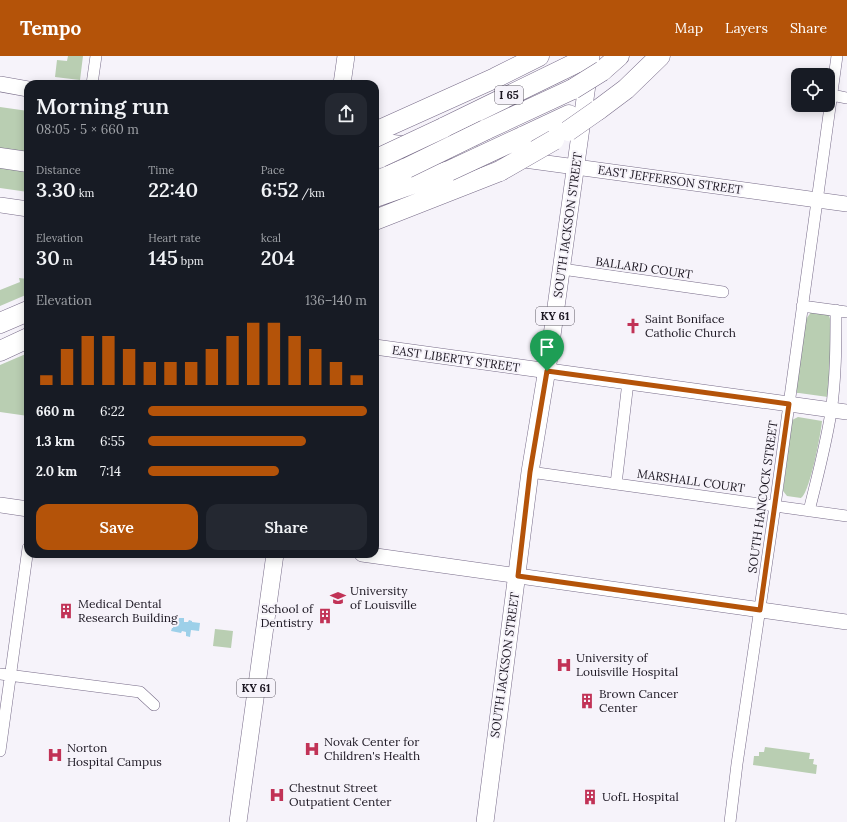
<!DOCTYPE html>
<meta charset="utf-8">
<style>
:root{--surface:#171b24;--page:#242831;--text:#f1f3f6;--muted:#9ea1a6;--accent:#b45309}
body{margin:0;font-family:Lora,serif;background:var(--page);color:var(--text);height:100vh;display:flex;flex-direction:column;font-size:15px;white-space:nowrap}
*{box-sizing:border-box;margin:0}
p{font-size:13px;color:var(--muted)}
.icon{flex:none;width:22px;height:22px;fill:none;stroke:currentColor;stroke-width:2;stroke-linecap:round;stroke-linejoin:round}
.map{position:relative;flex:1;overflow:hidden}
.details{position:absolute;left:24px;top:24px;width:355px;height:478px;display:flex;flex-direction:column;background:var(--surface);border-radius:12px;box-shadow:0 2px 10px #0003}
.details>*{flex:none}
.fabs{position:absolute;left:791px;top:12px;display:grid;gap:8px}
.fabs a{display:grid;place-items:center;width:44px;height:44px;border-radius:8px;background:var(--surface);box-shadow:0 2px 10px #0003;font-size:20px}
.pin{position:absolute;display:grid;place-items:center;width:34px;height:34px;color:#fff;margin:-41px -17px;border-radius:50% 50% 50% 0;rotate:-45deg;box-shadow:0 0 4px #0007}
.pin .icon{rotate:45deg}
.round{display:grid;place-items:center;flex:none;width:42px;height:42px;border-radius:12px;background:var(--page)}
.headline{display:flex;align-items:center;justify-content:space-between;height:68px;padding:0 12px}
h1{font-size:22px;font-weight:600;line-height:30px}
.figures{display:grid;grid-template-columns:repeat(3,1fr);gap:6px;height:68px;padding:4px 12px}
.figures div{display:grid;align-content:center}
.figures b{font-size:20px;font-weight:600}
.figures small{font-size:11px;font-weight:400}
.figures p{font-size:11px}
.chart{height:112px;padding:8px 12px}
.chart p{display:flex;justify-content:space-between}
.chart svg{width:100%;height:72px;margin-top:4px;stroke:var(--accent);stroke-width:6}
.cta{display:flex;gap:8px;margin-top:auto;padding:8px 12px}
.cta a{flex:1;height:46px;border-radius:12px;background:var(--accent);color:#fff;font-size:16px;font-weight:600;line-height:46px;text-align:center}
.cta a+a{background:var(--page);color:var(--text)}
ul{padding:0 12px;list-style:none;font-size:13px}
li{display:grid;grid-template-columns:64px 48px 1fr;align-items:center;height:30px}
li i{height:10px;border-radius:5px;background:var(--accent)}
header{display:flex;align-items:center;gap:24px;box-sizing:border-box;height:56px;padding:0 20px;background:var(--accent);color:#fff}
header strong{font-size:19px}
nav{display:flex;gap:22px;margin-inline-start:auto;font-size:14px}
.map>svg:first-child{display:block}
.green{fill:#b9ceb2}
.water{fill:#9dd0e9}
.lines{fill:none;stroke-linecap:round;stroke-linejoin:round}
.street-casing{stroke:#776b88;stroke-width:12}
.secondary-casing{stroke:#776b88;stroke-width:16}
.primary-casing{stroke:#776b88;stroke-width:18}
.highway-casing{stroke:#776b88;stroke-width:21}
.street{stroke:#fff;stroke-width:11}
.secondary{stroke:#fff;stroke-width:15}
.primary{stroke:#fff;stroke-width:17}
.highway{stroke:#fff;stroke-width:20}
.highway-bridge-casing{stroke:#776b88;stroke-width:21;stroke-linecap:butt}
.highway-bridge{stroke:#fff;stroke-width:20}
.route-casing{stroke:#fff;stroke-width:8}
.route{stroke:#b45309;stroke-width:5}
.labels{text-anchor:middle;stroke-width:4;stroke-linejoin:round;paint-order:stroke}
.shield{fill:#f6f3fa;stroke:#5d5963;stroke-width:1}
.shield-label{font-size:11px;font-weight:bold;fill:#1c1722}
.street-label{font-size:12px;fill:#1c1722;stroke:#f6f3fa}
.poi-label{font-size:12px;fill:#1c1722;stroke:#f6f3fa;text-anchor:start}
</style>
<header>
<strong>Tempo</strong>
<nav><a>Map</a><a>Layers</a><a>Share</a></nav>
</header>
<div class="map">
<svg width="847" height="766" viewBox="0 0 847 766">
<rect width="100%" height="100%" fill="#f6f3fa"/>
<!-- green -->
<path class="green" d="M 68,0 L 83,0 L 80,24 L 55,21 L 57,4 L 67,5 Z
M 0,51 L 28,55 L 28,99 L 0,94 Z
M 0,111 L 28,115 L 28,136 L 0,132 Z
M 19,222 L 28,223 L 28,238 L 0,250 L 0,234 L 20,226 Z
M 812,255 L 828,258 C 835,265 829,328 828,341 L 799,337 L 797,337 L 796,333 L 806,263 Z
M 28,297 L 28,360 L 0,356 L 0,309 Z
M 798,361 L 822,365 C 821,377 810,437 801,442 L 787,440 L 783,435 L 792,364 Z
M 215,573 L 233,575 L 231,592 L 213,590 Z
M 765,691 L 810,697 L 809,703 L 814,703 L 813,708 L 817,709 L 816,718 L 753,709 L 754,700 L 759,700 L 759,696 L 764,696 Z"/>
<!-- water -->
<path class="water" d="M 179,562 L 184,562 L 184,566 L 188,566 L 189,564 L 192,565 L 192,566 L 200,567 L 199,575 L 191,574 L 190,581 L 186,580 L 186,576 L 182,575 L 181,577 L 171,575 L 172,572 L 173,572 L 174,566 L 178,566 Z"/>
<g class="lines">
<defs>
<path id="street" d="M 92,28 L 96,0
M 832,39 L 847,42
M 562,213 L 723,236
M 802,250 L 847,256
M 530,416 L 847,460
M 616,428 L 628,326
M 809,455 C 817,422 826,389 831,356 C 836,322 836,288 836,254
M 0,618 L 140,636 L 154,649
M 0,695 L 28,492
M 730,766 L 737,708 L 775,450 L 837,0"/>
<path id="secondary" d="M 0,28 L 28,33
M 375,84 L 485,99
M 517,103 L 847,148
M 0,149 L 28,153
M 375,291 L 847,356
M 0,449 L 28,453
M 362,498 L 847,566"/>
<path id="primary" d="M 342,28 L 346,0
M 238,766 L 275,498
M 485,766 L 530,416 L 549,301 L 591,0"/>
<path id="highway" d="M 602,15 L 619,0
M 598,54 L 626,33 L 660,0
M 443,72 L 576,7 L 586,0
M 485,74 L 573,33
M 375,76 L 495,22 L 539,0
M 522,81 L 569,59
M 0,102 L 28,106
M 375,126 L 407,112
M 375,141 L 449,115
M 375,164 L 500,115
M 0,267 L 28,255
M 0,295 L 28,282"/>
</defs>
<!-- street casing -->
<use href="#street" class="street-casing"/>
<!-- secondary casing -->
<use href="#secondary" class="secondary-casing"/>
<!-- primary casing -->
<use href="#primary" class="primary-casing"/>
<!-- highway casing -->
<use href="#highway" class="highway-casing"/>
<!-- street -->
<use href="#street" class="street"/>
<!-- secondary -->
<use href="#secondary" class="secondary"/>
<!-- primary -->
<use href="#primary" class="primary"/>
<!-- highway -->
<use href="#highway" class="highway"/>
<defs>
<path id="highway-bridge" d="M 573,33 L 602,15
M 568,75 L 598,54
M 381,101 L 443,72
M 407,112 L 485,74
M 449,115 L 522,81
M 500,115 L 554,84"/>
</defs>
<!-- highway-bridge casing -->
<use href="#highway-bridge" class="highway-bridge-casing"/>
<!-- highway-bridge -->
<use href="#highway-bridge" class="highway-bridge"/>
</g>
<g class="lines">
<defs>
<path id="route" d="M 547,315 L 789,348 L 760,554 L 518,520 L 530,416 Z"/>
</defs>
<!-- route casing -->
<use href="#route" class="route-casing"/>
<!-- route -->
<use href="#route" class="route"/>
</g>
<!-- icons -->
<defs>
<symbol id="church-bare" viewBox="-9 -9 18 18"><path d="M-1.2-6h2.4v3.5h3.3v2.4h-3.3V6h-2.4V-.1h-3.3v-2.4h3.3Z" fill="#c13256" stroke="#f6f3fa" stroke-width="2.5" paint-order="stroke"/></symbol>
<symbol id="university-bare" viewBox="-9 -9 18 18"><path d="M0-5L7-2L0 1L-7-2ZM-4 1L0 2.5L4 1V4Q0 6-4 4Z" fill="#c13256" stroke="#f6f3fa" stroke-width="2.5" paint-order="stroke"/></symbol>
<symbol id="building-bare" viewBox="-9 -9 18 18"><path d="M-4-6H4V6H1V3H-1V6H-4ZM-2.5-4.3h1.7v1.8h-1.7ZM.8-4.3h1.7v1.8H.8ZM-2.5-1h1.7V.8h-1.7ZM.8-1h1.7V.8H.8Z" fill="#c13256" stroke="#f6f3fa" stroke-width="2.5" paint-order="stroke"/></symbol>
<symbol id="hospital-bare" viewBox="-9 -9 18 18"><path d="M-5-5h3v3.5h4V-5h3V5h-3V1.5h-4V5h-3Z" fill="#c13256" stroke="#f6f3fa" stroke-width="2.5" paint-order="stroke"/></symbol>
</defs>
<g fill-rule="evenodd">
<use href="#church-bare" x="622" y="259" width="22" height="22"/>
<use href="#university-bare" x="327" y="531" width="22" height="22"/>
<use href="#building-bare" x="55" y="544" width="22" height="22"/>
<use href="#building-bare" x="314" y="549" width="22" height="22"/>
<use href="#hospital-bare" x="553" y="598" width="22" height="22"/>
<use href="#building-bare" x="576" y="634" width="22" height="22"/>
<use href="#hospital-bare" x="301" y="682" width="22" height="22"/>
<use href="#hospital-bare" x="44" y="688" width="22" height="22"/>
<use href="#hospital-bare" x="266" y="728" width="22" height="22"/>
<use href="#building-bare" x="579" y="730" width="22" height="22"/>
</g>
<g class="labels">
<!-- shield labels -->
<g class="shield">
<rect x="495" y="30" width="28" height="18" rx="3"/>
<rect x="536" y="251" width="38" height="18" rx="3"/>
<rect x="237" y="623" width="38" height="18" rx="3"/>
</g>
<g class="shield-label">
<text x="509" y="43">I 65</text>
<text x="555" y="264">KY 61</text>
<text x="256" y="636">KY 61</text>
</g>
<!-- street labels -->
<g class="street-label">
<text transform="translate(670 124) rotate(8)" y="4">EAST JEFFERSON STREET</text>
<text transform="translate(568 169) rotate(-82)" y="4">SOUTH JACKSON STREET</text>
<text transform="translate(644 212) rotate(8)" y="4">BALLARD COURT</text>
<text transform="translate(456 303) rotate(8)" y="4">EAST LIBERTY STREET</text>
<text transform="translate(691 425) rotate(8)" y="4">MARSHALL COURT</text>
<text transform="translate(763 441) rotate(-82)" y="4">SOUTH HANCOCK STREET</text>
<text transform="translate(505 609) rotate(-82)" y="4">SOUTH JACKSON STREET</text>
</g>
<!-- poi labels -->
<g class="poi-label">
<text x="645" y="267">Saint Boniface<tspan x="645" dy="14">Catholic Church</tspan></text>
<text x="350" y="539">University<tspan x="350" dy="14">of Louisville</tspan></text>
<text x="78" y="552">Medical Dental<tspan x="78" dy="14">Research Building</tspan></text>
<text x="313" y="557" text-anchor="end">School of<tspan x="313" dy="14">Dentistry</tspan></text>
<text x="576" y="606">University of<tspan x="576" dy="14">Louisville Hospital</tspan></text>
<text x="599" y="642">Brown Cancer<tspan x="599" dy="14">Center</tspan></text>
<text x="324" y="690">Novak Center for<tspan x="324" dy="14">Children's Health</tspan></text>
<text x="67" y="696">Norton<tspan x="67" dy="14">Hospital Campus</tspan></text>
<text x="289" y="736">Chestnut Street<tspan x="289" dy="14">Outpatient Center</tspan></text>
<text x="602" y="745">UofL Hospital</text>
</g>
</g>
</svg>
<div class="fabs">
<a><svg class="icon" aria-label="locate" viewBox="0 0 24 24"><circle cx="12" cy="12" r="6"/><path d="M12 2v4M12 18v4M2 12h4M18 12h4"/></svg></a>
</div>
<div class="pin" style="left:547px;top:315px;background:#1e9e55"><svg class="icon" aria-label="arrive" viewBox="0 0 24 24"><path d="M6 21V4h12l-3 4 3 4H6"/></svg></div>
<section class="details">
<div class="headline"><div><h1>Morning run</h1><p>08:05 · 5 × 660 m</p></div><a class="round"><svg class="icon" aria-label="share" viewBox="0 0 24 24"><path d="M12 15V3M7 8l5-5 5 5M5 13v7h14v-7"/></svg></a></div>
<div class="figures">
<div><p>Distance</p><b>3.30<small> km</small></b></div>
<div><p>Time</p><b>22:40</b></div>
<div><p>Pace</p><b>6:52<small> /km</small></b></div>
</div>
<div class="figures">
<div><p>Elevation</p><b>30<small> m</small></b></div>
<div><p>Heart rate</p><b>145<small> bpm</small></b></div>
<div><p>kcal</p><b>204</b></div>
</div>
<div class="chart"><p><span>Elevation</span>136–140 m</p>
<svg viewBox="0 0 160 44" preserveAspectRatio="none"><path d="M5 44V38M15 44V22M25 44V14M35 44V14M45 44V22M55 44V30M65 44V30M75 44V30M85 44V22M95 44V14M105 44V6M115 44V6M125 44V14M135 44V22M145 44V30M155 44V38"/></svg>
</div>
<ul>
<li><b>660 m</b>6:22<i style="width:100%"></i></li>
<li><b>1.3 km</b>6:55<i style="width:72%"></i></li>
<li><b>2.0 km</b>7:14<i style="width:60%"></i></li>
</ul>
<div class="cta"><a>Save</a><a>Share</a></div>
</section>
</div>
